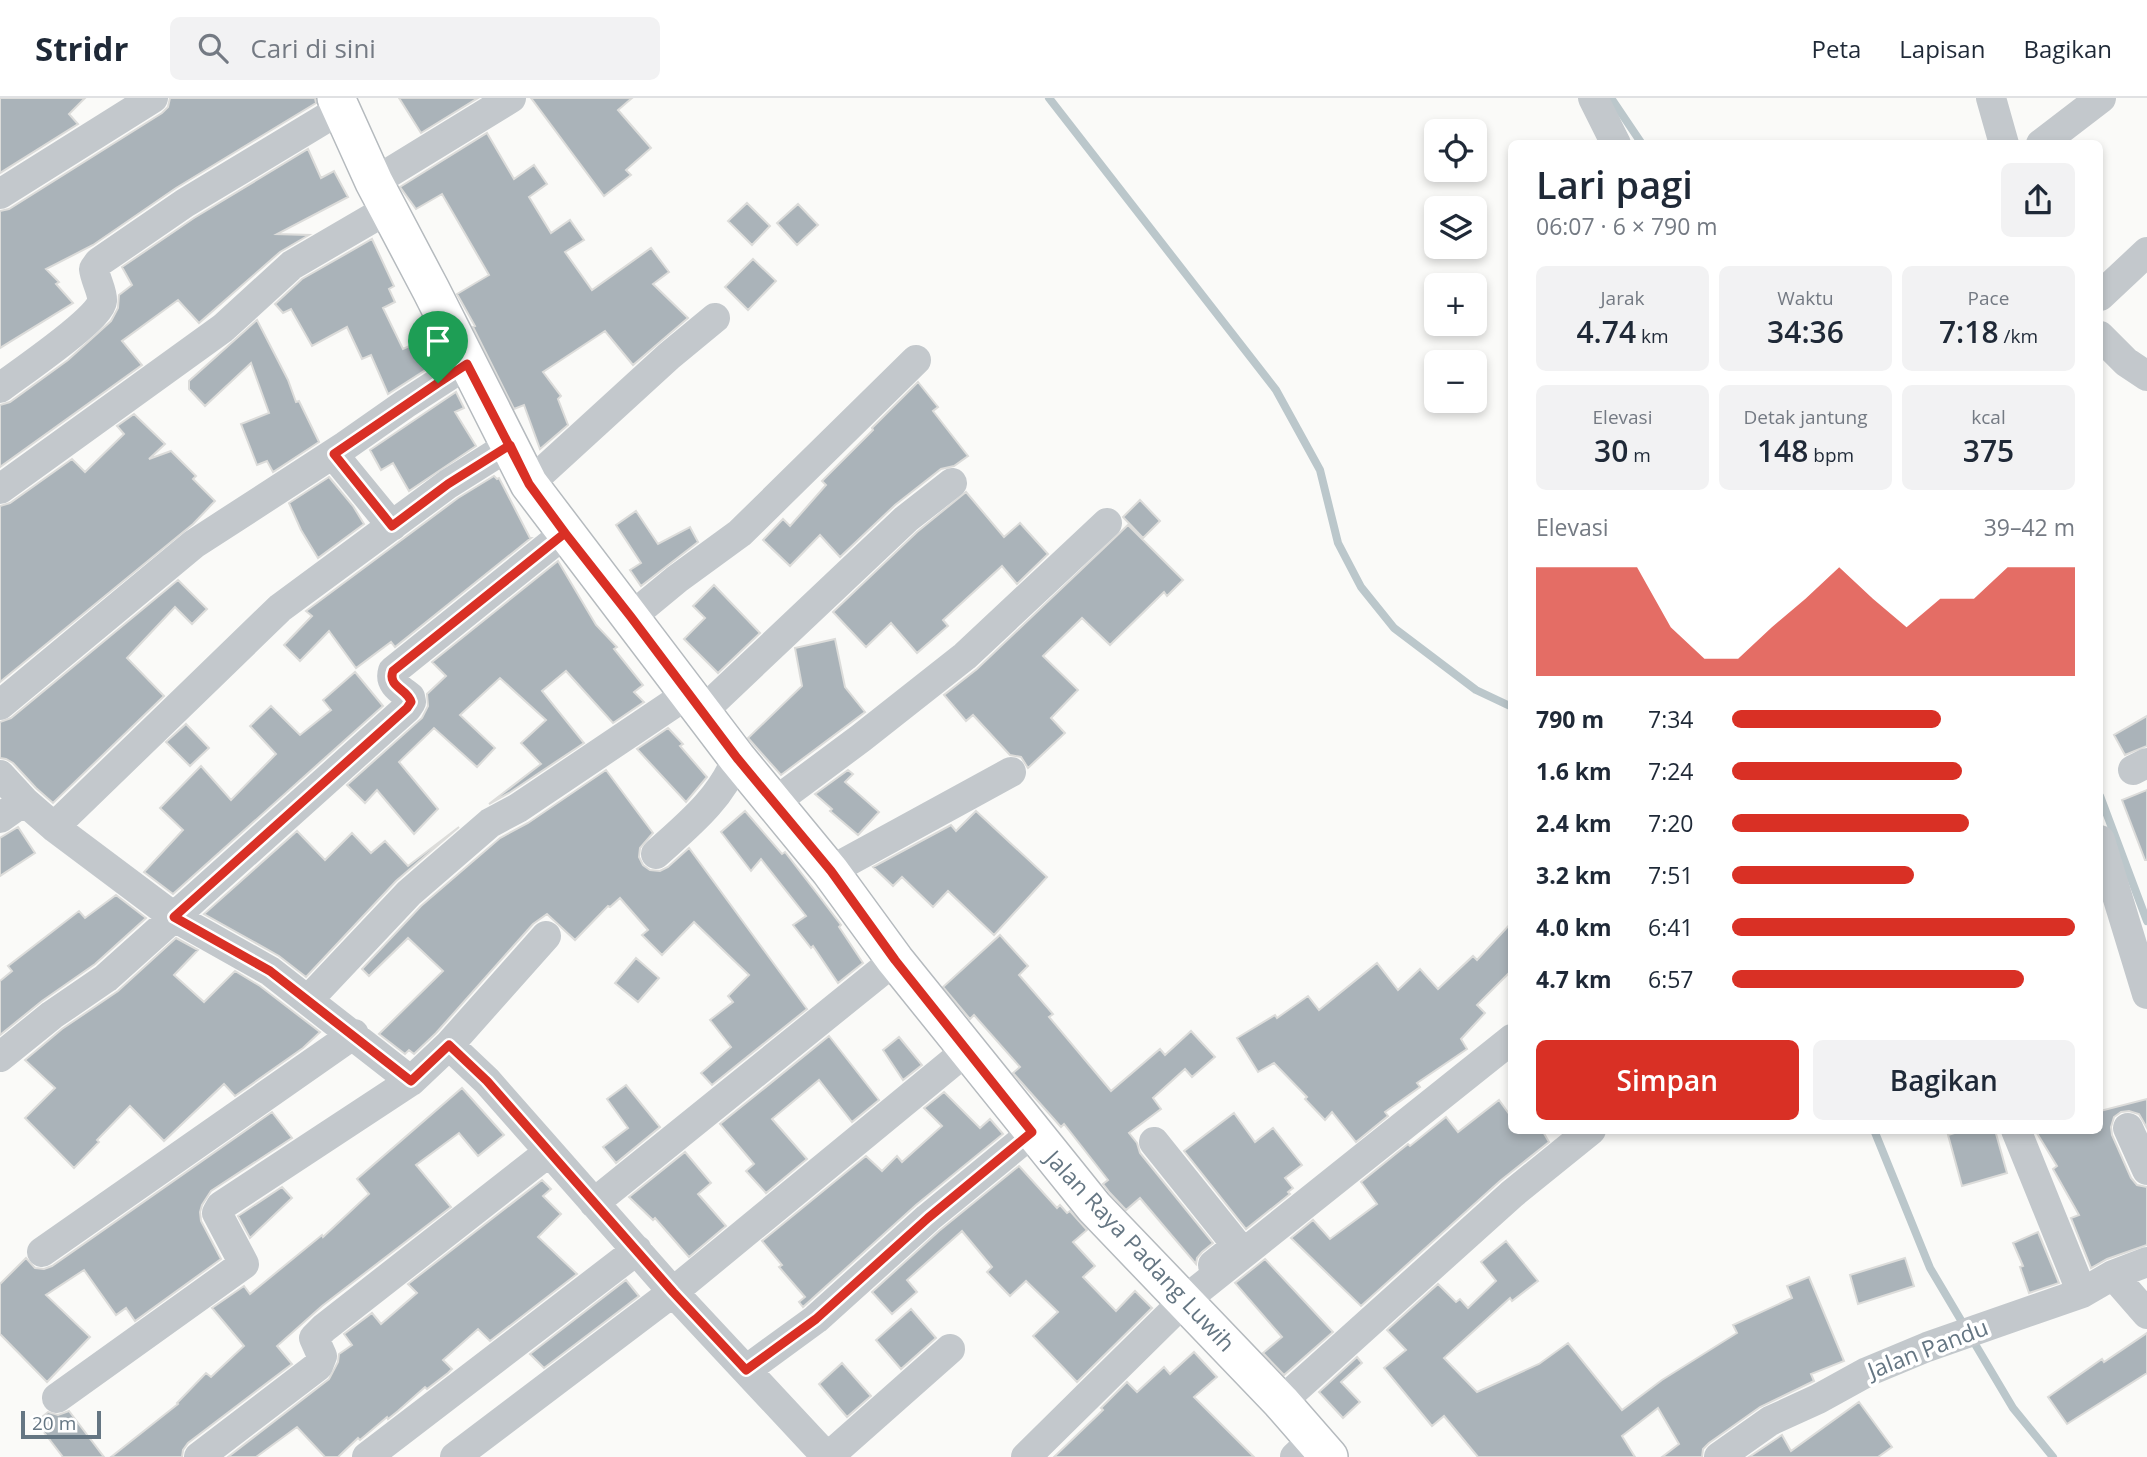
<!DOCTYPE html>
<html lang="id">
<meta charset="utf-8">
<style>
:root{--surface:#fff;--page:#f2f2f3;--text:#1f2937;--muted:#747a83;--line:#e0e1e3;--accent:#d93025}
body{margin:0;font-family:"Open Sans",sans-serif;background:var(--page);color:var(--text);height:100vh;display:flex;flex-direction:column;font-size:26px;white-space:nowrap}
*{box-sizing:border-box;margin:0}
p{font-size:23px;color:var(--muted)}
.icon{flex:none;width:38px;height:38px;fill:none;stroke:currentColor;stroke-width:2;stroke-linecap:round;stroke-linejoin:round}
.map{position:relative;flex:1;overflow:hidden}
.side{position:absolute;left:1508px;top:42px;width:595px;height:994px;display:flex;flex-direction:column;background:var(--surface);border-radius:10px;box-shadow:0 4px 10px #0003}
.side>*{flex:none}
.fabs{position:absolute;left:1424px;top:21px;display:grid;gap:14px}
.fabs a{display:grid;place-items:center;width:63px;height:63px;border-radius:10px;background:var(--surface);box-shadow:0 4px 10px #0003;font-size:35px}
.scale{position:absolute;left:21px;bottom:18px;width:80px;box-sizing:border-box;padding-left:7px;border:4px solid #657683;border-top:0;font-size:19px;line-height:24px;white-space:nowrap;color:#657683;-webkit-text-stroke:5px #fff;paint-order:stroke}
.pin{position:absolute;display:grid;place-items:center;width:60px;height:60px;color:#fff;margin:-72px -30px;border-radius:50% 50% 50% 0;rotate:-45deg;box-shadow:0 0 7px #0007}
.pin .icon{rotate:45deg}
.round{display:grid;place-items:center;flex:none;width:74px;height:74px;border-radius:10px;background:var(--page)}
.summary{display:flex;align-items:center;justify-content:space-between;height:119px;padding:0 28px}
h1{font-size:38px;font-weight:600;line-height:52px}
.figures{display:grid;grid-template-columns:repeat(3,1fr);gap:10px;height:119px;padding:7px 28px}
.figures div{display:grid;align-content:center;border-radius:10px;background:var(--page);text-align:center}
.figures b{font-size:30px;font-weight:600}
.figures small{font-size:19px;font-weight:400}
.figures p{font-size:19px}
.chart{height:196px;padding:14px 28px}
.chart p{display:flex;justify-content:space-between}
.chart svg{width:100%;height:126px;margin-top:7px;fill:var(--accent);opacity:.7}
.button{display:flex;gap:14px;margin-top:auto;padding:14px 28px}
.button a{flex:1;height:80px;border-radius:10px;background:var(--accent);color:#fff;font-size:28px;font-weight:600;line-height:80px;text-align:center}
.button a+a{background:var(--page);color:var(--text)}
ul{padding:0 28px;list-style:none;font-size:23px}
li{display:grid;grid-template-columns:112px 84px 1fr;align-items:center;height:52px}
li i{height:18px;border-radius:9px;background:var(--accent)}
header{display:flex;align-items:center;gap:42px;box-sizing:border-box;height:98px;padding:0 35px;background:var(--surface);border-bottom:2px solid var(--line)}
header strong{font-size:33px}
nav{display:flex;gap:38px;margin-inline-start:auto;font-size:24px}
.search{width:490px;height:63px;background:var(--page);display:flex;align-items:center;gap:18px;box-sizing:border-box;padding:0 24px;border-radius:10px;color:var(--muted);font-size:26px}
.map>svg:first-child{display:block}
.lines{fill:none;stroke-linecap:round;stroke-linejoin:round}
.stream{stroke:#bbc7cb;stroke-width:8}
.building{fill:#aab3b9;stroke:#dcdcda;stroke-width:2}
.major-casing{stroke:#b5babe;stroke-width:40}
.minor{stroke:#c3c8cc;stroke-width:30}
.major{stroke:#fff;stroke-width:37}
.route-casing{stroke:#fff;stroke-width:14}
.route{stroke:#d93025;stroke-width:9}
.labels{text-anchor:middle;stroke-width:7;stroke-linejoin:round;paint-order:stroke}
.street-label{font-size:23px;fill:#657683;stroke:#fff}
</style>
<header>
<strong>Stridr</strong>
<div class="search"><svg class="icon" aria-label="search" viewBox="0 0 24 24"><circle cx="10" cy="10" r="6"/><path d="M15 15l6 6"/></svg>Cari di sini</div>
<nav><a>Peta</a><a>Lapisan</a><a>Bagikan</a></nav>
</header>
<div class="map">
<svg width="2147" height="1359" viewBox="0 0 2147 1359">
<rect width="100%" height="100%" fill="#fafaf8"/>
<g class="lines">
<!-- stream -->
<path class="stream" d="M 1049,0 L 1276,292 L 1320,372 L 1338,445 L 1361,489 L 1394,530 L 1476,592 L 1512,609
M 1611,0 L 1642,46
M 2100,698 L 2147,823
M 1874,1032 L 1930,1170 L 1965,1229
M 1972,1241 L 2013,1310 L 2053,1359"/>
</g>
<!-- building -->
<path class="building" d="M 0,0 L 85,0 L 69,16 L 78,26 L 0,75 Z
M 170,0 L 315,0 L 316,5 L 176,90 L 93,147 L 46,171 L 59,184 L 56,186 L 73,205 L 0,250 L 0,113 L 9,111 L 162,15 L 168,9 Z
M 399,0 L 478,0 L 421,35 Z
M 531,0 L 632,0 L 618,12 L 651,50 L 626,72 L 631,77 L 604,98 Z
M 487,35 L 514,81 L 534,67 L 547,86 L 529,99 L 551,135 L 570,122 L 584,142 L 565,154 L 592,192 L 651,150 L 669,174 L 653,186 L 688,220 L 633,267 L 605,233 L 543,274 L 561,298 L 558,301 L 568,327 L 540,351 L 524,307 L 514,311 L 473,229 L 475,228 L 457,196 L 489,177 L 442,96 L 416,111 L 400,89 Z
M 308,51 L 321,80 L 334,73 L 348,99 L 277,136 L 309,137 L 280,154 L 199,225 L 178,202 L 122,243 L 142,267 L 0,369 L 0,307 L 10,304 L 68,262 L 111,223 L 118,210 L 119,197 L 132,187 L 122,169 L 194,120 Z
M 747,105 L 770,128 L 752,147 L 728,123 Z
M 798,106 L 818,127 L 797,147 L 777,125 Z
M 372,141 L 394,188 L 389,191 L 395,204 L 383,210 L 403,251 L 416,245 L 427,271 L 388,296 L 371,257 L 362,261 L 347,229 L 312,248 L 291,211 L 283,215 L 275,206 L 302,181 Z
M 753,161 L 776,183 L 748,212 L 725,189 Z
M 257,222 L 288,282 L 296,304 L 299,303 L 319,344 L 273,374 L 267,363 L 257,367 L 241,326 L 269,315 L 251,265 L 205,308 L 189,291 L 189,283 Z
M 918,284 L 938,309 L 933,313 L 968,358 L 954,368 L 941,371 L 895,407 L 840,459 L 820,437 L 790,468 L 763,442 L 783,421 L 790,428 L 826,387 L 822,383 L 873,332 L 872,330 Z
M 456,294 L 464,310 L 455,314 L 476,348 L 409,393 L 393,365 L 381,372 L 370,352 Z
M 134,316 L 165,346 L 149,361 L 171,353 L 196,378 L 193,381 L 215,403 L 193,426 L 0,584 L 0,408 L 10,405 L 72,361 L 85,374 L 124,336 L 117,328 Z
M 494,378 L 497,381 L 499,380 L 530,440 L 531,440 L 395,549 L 391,544 L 356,570 L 329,533 L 300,563 L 284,547 L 312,518 L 306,513 L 458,400 Z
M 329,379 L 353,408 L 364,426 L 318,460 L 301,432 L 289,405 Z
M 966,394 L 1004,439 L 1020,425 L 1048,456 L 1017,486 L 1002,468 L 943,522 L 948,528 L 917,555 L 891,525 L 866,549 L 833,514 L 917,434 Z
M 1140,402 L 1160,423 L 1143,440 L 1123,419 Z
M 636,413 L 658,446 L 690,429 L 698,444 L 641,488 L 630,472 L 641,465 L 616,427 Z
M 1128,427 L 1183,482 L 1167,498 L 1164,494 L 1110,547 L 1082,520 L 1043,558 L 1078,592 L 1051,620 L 1065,635 L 1028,670 L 1021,659 L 1010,657 L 973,617 L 966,623 L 944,597 L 977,571 Z
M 558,463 L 596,527 L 617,549 L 614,551 L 643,587 L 634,594 L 644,604 L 613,625 L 566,573 L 542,593 L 584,645 L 509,695 L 489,706 L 541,666 L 521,645 L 546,622 L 500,580 L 460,617 L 495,650 L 477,669 L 434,630 L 399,664 L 438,711 L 414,736 L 377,692 L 365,705 L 347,687 L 422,620 L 428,608 L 427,596 L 446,578 L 432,564 Z
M 178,482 L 207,511 L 192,526 L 175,509 L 127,560 L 164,598 L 53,705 L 36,690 L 13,665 L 6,661 L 0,660 L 0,624 L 11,620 Z
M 714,487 L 760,535 L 718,575 L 684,541 L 705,520 L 693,508 Z
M 835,541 L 845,589 L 865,614 L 781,677 L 748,640 L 802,588 L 795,550 Z
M 355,574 L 383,608 L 173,796 L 144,774 L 183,732 L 160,710 L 201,668 L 231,702 L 276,656 L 250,628 L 271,608 L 300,637 L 331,612 L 323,602 Z
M 2147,618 L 2147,648 L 2125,657 L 2114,637 Z
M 186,626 L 209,650 L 190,668 L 166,644 Z
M 668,630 L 683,646 L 680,648 L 707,679 L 686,704 L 637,651 Z
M 606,672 L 653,735 L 640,750 L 639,759 L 643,767 L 650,772 L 660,773 L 668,769 L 689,750 L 807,911 L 712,987 L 701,975 L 731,949 L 710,922 L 733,904 L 728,898 L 749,877 L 694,824 L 662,857 L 642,837 L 648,832 L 620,800 L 610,809 L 608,808 L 575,842 L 547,816 L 533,826 L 436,935 L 414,956 L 409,952 L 405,956 L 379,936 L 443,873 L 408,840 L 369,878 L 362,871 L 421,808 L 500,740 L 528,725 Z
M 848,672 L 853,676 L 845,684 L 879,714 L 858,737 L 830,713 L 832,711 L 815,696 Z
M 2147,692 L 2147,762 L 2145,762 L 2122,702 Z
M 745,713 L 782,756 L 785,754 L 819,798 L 841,827 L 839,829 L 863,865 L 838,885 L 813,848 L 811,850 L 793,827 L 806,818 L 761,761 L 751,773 L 721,734 Z
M 976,713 L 1047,779 L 994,837 L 948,793 L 933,809 L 902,779 L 893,788 L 873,769 L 951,727 L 956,733 Z
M 18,729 L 35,755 L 0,778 L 0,740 Z
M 459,729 L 396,783 L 306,879 L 279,858 L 204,816 L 297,733 L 325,762 L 352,735 L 371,755 L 385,743 L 408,768 Z
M 116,797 L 146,820 L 95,866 L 42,903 L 0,937 L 0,883 L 12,873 L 8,868 L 79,813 L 85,820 Z
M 1512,824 L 1512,872 L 1477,907 L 1485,915 L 1461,941 L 1467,951 L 1417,985 L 1420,989 L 1385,1014 L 1388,1018 L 1356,1044 L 1332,1014 L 1325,1022 L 1305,1001 L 1307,999 L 1274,965 L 1258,974 L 1237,940 L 1275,917 L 1277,920 L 1308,898 L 1319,912 L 1377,865 L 1398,892 L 1420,871 L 1438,891 L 1473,858 L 1477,862 Z
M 1000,837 L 1028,868 L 1019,877 L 1053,916 L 1049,919 L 1111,993 L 1160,951 L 1165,957 L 1191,933 L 1215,959 L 1192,979 L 1185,971 L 1153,1000 L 1161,1011 L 1129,1035 L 1137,1045 L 1140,1055 L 1213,1145 L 1202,1154 L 1197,1160 L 1196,1166 L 1140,1100 L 1126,1112 L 1110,1095 L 1103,1086 L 1108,1082 L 1064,1026 L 1061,1029 L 1013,975 L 1020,969 L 974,917 L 970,921 L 943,889 Z
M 176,840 L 198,852 L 174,877 L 204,904 L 235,873 L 260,888 L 320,934 L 303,950 L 235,998 L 224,986 L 164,1043 L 130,1008 L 97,1042 L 99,1044 L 74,1070 L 25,1020 L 55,990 L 25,962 L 62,931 L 118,893 Z
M 636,860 L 659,880 L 638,904 L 615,885 Z
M 829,938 L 879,1002 L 852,1024 L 819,982 L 772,1021 L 807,1061 L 766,1095 L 746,1073 L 754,1066 L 720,1026 Z
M 899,939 L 922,967 L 903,982 L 883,952 Z
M 626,987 L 660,1029 L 616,1065 L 603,1049 L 628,1030 L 607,1001 Z
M 462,990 L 504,1037 L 478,1058 L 459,1035 L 416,1067 L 451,1109 L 322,1208 L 277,1248 L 292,1266 L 188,1345 L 183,1352 L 182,1359 L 111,1359 L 178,1306 L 177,1305 L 206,1275 L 211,1279 L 244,1248 L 212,1210 L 244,1188 L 250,1196 L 322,1137 L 323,1139 L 369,1096 L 357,1081 Z
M 944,994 L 980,1030 L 990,1021 L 1003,1036 L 916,1107 L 803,1209 L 799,1204 L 805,1199 L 779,1169 L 782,1167 L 762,1143 L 866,1058 L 882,1073 L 897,1058 L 902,1064 L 942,1028 L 924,1010 Z
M 2147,1001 L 2147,1030 L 2139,1016 L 2129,1013 L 2121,1014 L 2114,1019 L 2111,1029 L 2112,1037 L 2131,1080 L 2137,1087 L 2147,1089 L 2147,1147 L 2107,1161 L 2091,1170 L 2071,1120 L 2079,1117 L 2053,1071 L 2057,1068 L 2035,1032 L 2100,1032 L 2100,1013 Z
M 1499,1002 L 1512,1020 L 1512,1032 L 1542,1032 L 1549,1044 L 1500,1083 L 1361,1208 L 1291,1140 L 1313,1122 L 1330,1141 L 1377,1106 L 1361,1084 L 1408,1046 L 1410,1048 L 1446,1019 L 1458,1034 Z
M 272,1014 L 292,1040 L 211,1093 L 202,1107 L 200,1114 L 201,1123 L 221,1161 L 135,1223 L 126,1210 L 116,1217 L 84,1172 L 46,1197 L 90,1239 L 47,1284 L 0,1236 L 0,1186 L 26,1160 L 35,1170 L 44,1171 L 52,1168 Z
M 1234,1015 L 1255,1044 L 1273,1030 L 1302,1067 L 1285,1080 L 1293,1090 L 1288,1094 L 1290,1096 L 1246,1131 L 1184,1053 Z
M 1964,1032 L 1995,1032 L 2007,1075 L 1962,1088 L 1948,1037 Z
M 685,1054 L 711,1085 L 698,1096 L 726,1128 L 689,1159 L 655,1120 L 653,1122 L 629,1099 Z
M 1019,1068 L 1057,1110 L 1060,1107 L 1067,1115 L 1070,1113 L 1087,1132 L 1073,1144 L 1095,1168 L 1083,1179 L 1116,1213 L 1135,1193 L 1152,1210 L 1077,1284 L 1033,1238 L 1058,1214 L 1026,1183 L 1010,1198 L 987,1174 L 992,1169 L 962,1133 L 907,1182 L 917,1194 L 892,1216 L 872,1194 L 939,1133 Z
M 542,1082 L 551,1091 L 543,1098 L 561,1116 L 538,1139 L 577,1176 L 490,1243 L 478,1231 L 443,1262 L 452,1271 L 448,1275 L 427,1291 L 425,1289 L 398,1313 L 388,1321 L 387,1319 L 360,1342 L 358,1340 L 338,1359 L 325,1359 L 297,1329 L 256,1359 L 228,1359 L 329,1281 L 338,1264 L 339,1256 L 352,1247 L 344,1236 L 372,1215 L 381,1226 L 417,1195 L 408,1186 Z
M 282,1089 L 292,1100 L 250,1140 L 238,1118 Z
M 2038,1134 L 2059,1185 L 2029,1195 L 2020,1169 L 2023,1168 L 2013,1145 Z
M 1506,1143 L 1538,1183 L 1512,1203 L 1510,1200 L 1444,1260 L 1477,1294 L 1539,1266 L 1568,1245 L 1622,1312 L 1662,1282 L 1737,1235 L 1733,1227 L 1792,1200 L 1787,1188 L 1809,1179 L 1844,1263 L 1811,1276 L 1814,1283 L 1760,1309 L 1709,1345 L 1703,1351 L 1702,1359 L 1662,1359 L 1679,1346 L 1658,1310 L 1622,1338 L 1635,1359 L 1478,1359 L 1444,1318 L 1432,1328 L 1384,1270 L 1406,1252 L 1387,1232 L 1438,1186 L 1456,1204 L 1460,1201 L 1468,1210 L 1496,1183 L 1481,1164 Z
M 1905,1160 L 1914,1188 L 1858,1206 L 1850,1177 Z
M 1265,1161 L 1333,1234 L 1284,1277 L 1263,1255 L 1282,1239 L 1235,1185 Z
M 626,1182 L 639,1198 L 544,1270 L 530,1256 Z
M 911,1211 L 936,1240 L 901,1271 L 876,1242 Z
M 2147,1235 L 2147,1275 L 2067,1326 L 2048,1299 L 2102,1261 L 2104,1264 Z
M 1194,1254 L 1217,1279 L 1194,1299 L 1254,1359 L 1054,1359 L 1103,1312 L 1101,1310 L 1127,1284 L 1137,1294 L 1164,1269 L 1170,1276 Z
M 1357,1259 L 1362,1265 L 1341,1284 L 1360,1304 L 1343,1320 L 1319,1294 Z
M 842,1265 L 871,1298 L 847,1319 L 819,1286 Z
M 1859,1304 L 1892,1349 L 1878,1359 L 1749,1359 L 1782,1337 L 1791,1353 Z
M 69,1313 L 104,1359 L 63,1359 L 36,1324 L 48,1314 L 58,1317 Z"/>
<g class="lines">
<defs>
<path id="major" d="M 336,0 L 374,84 L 431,192 L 529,386 L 737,660 L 830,773 L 895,862 L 1094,1109 L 1281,1304 L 1329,1359"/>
</defs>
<!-- major casing -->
<use href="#major" class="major-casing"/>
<!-- minor -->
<path class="minor" d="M 1593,0 L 1616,46
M 1991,0 L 2004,46
M 2041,46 L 2101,0
M 374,84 L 511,0
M 0,96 L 153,0
M 2100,198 L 2147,154
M 2100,238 L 2126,264 L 2147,278
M 0,290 C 18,276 101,220 102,203 C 103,194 95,181 94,171 L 99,164 L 185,105 L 341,11
M 333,356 L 392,428
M 529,386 L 669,258 L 715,220
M 0,391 L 223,230 L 292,167 L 388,111
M 631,519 L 677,481 L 740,435 L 916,262
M 0,607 L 194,446 L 345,348 L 405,306 L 467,266
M 703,613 L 906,421 L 952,385
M 2133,672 L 2147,665
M 0,677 L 24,703 L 54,729 L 174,819 L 270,873 L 411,983 L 449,947 L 487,983 L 673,1194 L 827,1359
M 775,704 L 861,640 L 965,558 L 1107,425
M 0,720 L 24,703
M 54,729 L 280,510 L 448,386 L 510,347
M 2100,742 L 2147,896
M 656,756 C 689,726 720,702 737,660
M 830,773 L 1011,674
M 308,902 L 409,795 L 490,725 L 518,710 L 689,595
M 449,947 L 546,838
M 0,959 L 52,917 L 106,880 L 407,610 L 411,604 L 410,599 C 401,592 389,586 393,573 L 565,435
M 2128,1030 L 2147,1072
M 2016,1032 L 2082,1195
M 1154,1044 L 1235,1145 L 1233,1151 L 1213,1167
M 594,1105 L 895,862
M 42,1154 L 354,936
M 2113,1177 L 2147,1216
M 746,1272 L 816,1221 L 928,1120 L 1033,1034
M 57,1300 L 244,1166 L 217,1115 L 221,1108 L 411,983
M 1281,1304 L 1512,1096 L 1591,1032
M 199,1359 L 318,1268 L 322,1258 L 314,1240 L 324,1230 L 549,1054
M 367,1359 L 637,1152
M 455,1359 L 673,1194 L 966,953
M 828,1359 L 950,1251
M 1026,1359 L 1184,1203 L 1512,941
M 1295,1359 L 1314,1341
M 1719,1359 L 1770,1323 L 1818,1301 L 1867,1274 L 1927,1249 L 2082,1195 L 2113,1177 L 2147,1164"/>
<!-- major -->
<use href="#major" class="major"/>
</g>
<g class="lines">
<defs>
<path id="route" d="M 438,285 L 467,266 L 529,386 L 565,435 L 393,573 C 387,589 408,591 411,604 L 407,610 L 174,819 L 270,873 L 411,983 L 449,947 L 487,983 L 673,1194 L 746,1272 L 816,1221 L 928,1120 L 1032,1034 L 895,862 L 831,773 L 737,660 L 631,519 L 565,435 L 529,386 L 510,347 L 448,386 L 392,428 L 334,356 L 438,285"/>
</defs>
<!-- route casing -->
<use href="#route" class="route-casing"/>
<!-- route -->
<use href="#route" class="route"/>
</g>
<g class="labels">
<!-- street labels -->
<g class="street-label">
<text transform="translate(1140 1153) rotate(47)" y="8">Jalan Raya Padang Luwih</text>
<text transform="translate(1928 1251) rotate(-21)" y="8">Jalan Pandu</text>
</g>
</g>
</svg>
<div class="fabs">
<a><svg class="icon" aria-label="locate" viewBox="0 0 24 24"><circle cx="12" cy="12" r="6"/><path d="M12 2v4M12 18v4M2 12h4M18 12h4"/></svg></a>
<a><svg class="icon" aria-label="layers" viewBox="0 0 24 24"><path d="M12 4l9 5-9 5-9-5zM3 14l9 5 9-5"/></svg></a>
<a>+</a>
<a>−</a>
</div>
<div class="scale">20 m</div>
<div class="pin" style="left:438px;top:285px;background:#1e9e55"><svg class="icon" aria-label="arrive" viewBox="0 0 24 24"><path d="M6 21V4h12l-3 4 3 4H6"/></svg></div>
<section class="side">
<div class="summary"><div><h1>Lari pagi</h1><p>06:07 · 6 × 790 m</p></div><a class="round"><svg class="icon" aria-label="share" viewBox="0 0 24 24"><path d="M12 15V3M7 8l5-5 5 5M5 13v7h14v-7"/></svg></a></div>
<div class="figures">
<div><p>Jarak</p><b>4.74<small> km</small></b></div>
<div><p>Waktu</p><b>34:36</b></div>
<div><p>Pace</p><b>7:18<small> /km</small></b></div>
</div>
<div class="figures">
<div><p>Elevasi</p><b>30<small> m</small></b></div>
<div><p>Detak jantung</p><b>148<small> bpm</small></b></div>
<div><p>kcal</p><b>375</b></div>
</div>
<div class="chart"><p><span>Elevasi</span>39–42 m</p>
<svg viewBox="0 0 160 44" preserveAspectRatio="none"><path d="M0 44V6L10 6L20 6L30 6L40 27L50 38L60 38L70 27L80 17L90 6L100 17L110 27L120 17L130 17L140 6L150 6L160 6V44z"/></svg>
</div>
<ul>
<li><b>790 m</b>7:34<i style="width:61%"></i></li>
<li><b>1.6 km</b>7:24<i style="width:67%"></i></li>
<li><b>2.4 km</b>7:20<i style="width:69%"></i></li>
<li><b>3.2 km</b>7:51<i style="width:53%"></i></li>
<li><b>4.0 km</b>6:41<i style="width:100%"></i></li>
<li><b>4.7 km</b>6:57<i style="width:85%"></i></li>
</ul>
<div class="button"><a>Simpan</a><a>Bagikan</a></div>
</section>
</div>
